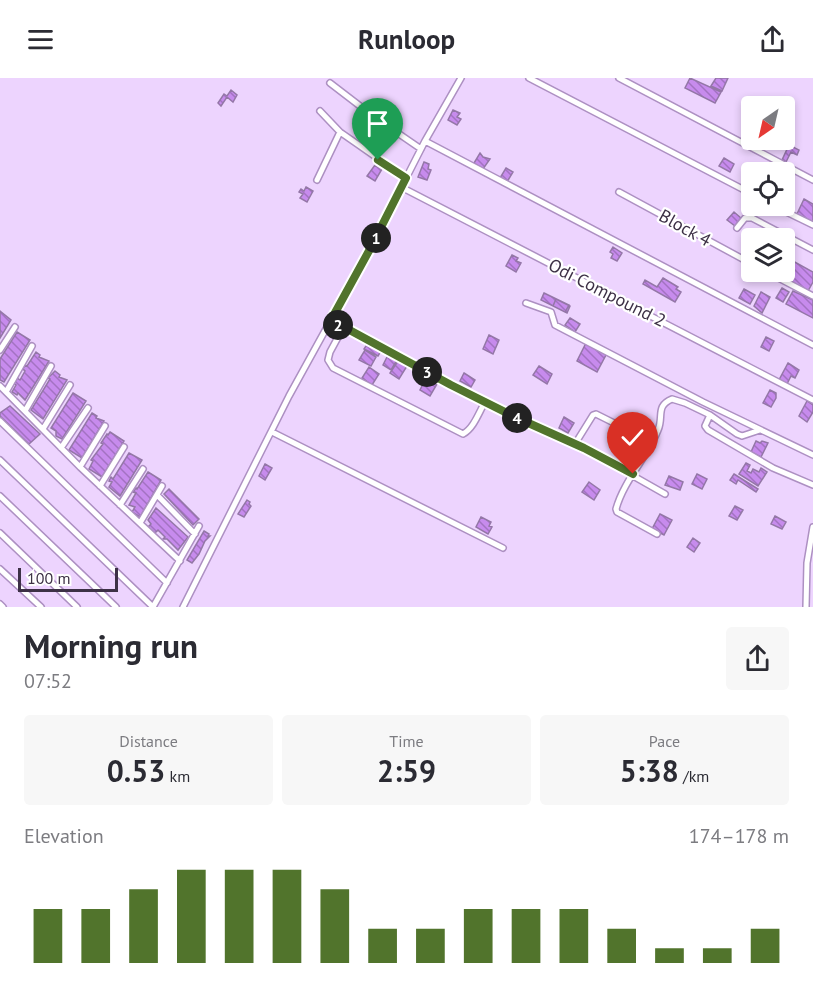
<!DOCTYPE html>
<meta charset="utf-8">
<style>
:root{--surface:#fff;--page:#f7f7f7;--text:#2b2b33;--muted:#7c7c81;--accent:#51742c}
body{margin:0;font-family:"PT Sans",sans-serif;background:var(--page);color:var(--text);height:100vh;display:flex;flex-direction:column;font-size:22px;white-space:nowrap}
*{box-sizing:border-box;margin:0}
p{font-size:20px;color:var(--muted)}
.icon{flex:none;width:33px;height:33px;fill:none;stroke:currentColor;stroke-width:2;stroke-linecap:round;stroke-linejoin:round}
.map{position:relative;height:529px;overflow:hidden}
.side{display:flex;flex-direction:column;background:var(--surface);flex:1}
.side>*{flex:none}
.needle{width:39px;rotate:214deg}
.controls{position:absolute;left:741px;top:18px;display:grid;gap:12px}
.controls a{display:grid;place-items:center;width:54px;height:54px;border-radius:6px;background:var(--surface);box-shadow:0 3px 9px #0003;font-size:30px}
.scale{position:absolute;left:18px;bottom:15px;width:100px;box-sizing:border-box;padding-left:6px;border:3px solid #3d3146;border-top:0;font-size:16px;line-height:21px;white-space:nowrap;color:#3d3146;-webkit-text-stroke:4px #fff;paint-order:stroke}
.pin{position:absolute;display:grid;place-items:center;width:51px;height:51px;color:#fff;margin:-62px -26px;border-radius:50% 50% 50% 0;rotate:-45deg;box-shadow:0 0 6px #0007}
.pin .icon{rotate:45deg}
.km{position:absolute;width:30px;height:30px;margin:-15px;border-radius:50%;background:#222;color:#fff;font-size:16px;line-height:30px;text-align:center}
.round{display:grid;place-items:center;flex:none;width:63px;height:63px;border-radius:6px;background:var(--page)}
.headline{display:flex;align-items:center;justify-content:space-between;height:102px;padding:0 24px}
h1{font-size:33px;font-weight:800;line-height:45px}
.metrics{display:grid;grid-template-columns:repeat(3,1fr);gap:9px;height:102px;padding:6px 24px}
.metrics div{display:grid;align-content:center;border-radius:6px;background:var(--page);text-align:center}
.metrics b{font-size:30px;font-weight:800}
.metrics small{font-size:16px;font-weight:400}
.metrics p{font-size:16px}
.chart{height:168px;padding:12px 24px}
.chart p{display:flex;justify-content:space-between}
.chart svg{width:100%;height:108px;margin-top:6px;stroke:var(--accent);stroke-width:6}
header{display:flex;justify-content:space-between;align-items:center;height:78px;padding:0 24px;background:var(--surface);font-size:27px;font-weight:800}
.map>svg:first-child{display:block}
.building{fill:url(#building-back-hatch);stroke:#9477a7;stroke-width:1.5}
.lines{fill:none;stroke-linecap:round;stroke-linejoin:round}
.street-casing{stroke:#ad90c2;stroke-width:8}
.street{stroke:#fff;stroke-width:5}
.route-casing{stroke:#fff;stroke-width:12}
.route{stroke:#51742c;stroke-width:8}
.labels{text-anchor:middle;stroke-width:4.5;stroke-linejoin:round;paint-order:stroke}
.street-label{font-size:18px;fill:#3d3146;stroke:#fff}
</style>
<header><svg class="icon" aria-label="menu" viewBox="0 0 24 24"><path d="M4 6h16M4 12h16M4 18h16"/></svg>Runloop<svg class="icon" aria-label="share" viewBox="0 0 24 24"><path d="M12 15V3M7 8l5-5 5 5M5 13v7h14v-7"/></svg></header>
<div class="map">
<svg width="813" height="529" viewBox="0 0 813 529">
<defs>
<pattern id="building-back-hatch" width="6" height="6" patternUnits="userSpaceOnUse" patternTransform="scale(1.5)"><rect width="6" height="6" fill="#c78bed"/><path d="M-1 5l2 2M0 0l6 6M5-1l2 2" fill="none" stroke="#a372c2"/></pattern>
</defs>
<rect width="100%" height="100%" fill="#edd4fe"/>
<!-- building -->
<path class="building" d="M 690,0 L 721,14 L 715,25 L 685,10 Z
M 716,0 L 728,0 L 722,13 L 711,8 Z
M 231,12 L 237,17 L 233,24 L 227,19 L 221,28 L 218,25 L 224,16 L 227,18 Z
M 453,32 L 460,35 L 457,39 L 461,41 L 457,47 L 448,42 Z
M 789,67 L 799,72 L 797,77 L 791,74 L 786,84 L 782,82 Z
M 480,75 L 483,79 L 490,81 L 483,91 L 474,85 Z
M 724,80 L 734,86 L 730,94 L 719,88 Z
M 424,84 L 429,86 L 428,91 L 431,92 L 427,102 L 418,99 Z
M 375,87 L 382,91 L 375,103 L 367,98 Z
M 506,90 L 513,94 L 507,104 L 500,100 Z
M 306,109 L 313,113 L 307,124 L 300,120 L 303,116 L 299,114 L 301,111 L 304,113 Z
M 804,121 L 813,126 L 813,145 L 796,138 Z
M 734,134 L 741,140 L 735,148 L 727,142 Z
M 613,169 L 622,175 L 617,183 L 611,180 L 613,176 L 610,174 Z
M 512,177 L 518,180 L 516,183 L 521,185 L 516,194 L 506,188 Z
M 791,182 L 813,194 L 813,204 L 808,213 L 782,199 Z
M 663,200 L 678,209 L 676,211 L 681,214 L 675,224 L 643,206 L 645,202 L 657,209 Z
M 782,210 L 789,214 L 783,224 L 776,220 Z
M 744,211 L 755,217 L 750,226 L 739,220 Z
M 793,213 L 813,222 L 813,240 L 786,226 Z
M 761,214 L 770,219 L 762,235 L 754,228 Z
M 544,215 L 569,227 L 565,234 L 541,222 Z
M 556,221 L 570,228 L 567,235 L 553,228 Z
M 0,233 L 11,242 L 0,260 Z
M 570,240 L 580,246 L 575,254 L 565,247 Z
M 17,254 L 30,262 L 4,304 L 0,302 L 0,281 Z
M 489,257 L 499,262 L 493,276 L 483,271 Z
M 766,259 L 774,263 L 769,273 L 761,269 Z
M 368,265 L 381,273 L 378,278 L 364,271 Z
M 586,265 L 607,275 L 597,294 L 577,283 Z
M 365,272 L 376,279 L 371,288 L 359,282 Z
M 36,274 L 40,277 L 39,279 L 49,283 L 25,322 L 18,315 L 17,317 L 12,314 L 16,307 L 13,305 L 17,300 L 20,302 L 25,293 L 23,291 L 25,287 L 27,288 Z
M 388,277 L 397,282 L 391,292 L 383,287 Z
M 398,283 L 407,288 L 399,301 L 390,295 Z
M 788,285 L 799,292 L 795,300 L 791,298 L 787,306 L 779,302 Z
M 539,288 L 552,296 L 547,306 L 533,297 Z
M 369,289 L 379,296 L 372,307 L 362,300 Z
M 55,293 L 60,297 L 59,299 L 67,302 L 43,341 L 31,332 L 50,301 L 48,300 Z
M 464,295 L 475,302 L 471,309 L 460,303 Z
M 426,300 L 437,306 L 430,318 L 420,312 Z
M 770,312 L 776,315 L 776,320 L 771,329 L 763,325 Z
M 73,315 L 86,323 L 62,361 L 56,358 L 56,353 L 51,350 Z
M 807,323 L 813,327 L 813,334 L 807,344 L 799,338 Z
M 10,328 L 40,356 L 29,366 L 0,338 L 0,335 Z
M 92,335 L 97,338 L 96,340 L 104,343 L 82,380 L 69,372 Z
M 564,339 L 574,345 L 568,355 L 559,350 Z
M 110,354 L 124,363 L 102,399 L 89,391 L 93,383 L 91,382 L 103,366 L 101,365 L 107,356 L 108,357 Z
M 756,363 L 760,365 L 762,363 L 768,365 L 761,379 L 751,374 Z
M 129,375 L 142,382 L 120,418 L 109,409 L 112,404 L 109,403 L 111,399 L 113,401 Z
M 746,385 L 750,387 L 747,393 L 751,395 L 753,391 L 759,394 L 761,390 L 767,394 L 758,408 L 739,396 Z
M 265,386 L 272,390 L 265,402 L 259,398 Z
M 148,394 L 161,402 L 140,439 L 132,434 L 135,429 L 129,427 L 136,415 L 133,414 L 136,410 L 137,411 Z
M 697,396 L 707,401 L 702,411 L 692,406 Z
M 734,396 L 758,411 L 756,414 L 738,402 L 736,406 L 730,402 Z
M 669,398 L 683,404 L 680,412 L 665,407 Z
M 589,404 L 600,412 L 594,422 L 582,414 Z
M 169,411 L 199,441 L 193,447 L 164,416 Z
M 247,422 L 250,424 L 249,426 L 251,428 L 244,439 L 238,436 Z
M 735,428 L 743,432 L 737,442 L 729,438 Z
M 156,430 L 188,459 L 178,472 L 167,461 L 163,461 L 165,459 L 158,452 L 155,455 L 148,449 L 151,446 L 148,442 Z
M 660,436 L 672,442 L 664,457 L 652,451 Z
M 775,438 L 786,444 L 782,451 L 771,446 Z
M 481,439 L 491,444 L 489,448 L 492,449 L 488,456 L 476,449 Z
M 204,453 L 209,456 L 208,458 L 210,458 L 205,463 L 199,476 L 192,485 L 187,482 Z
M 693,460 L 700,465 L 694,474 L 687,469 Z"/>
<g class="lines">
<defs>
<path id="street" d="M 529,0 L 752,116
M 619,0 L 813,102
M 330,5 L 373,38 L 421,71
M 320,33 L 340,54 L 406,100
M 425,63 L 813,267
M 317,102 L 340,54
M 401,109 L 813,322
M 619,114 L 752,186
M 774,128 L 813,147
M 737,150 L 745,140 L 752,140 L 813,172
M 767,194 L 813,218
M 526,225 L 551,234 L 555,247 L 703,324 L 813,377
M 331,242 L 451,307 L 515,339 L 584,370 L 665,416
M 343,250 L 330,274 L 328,282 L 333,290 L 463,356 C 474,350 479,334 485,324
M 0,272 L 15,249
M 0,308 L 80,389 L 180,483
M 6,314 L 32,268
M 25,333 L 51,288
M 710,337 L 705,348 L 708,352 L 773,390 L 813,407
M 0,343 L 167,505
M 43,351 L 70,307
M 272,354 L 503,470
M 575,366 L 593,337 L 596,336 L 652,364
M 61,370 L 88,330
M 0,382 L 153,529
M 80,389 L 105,348
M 100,408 L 124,369
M 157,417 L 195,456
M 0,418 L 116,529
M 120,427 L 143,391
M 140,445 L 162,408
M 0,455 L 77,529
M 657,456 L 617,434 L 616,431 C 624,402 647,380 658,352 C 664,339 655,328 672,321 L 685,325 L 710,337 L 737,356 L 742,358 L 760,352
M 0,491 L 41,529
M 0,526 L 3,529
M 153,529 L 199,448
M 183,529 L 289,318 L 370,171 L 425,63 L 461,0
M 806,529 L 807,485 L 813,449"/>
</defs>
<!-- street casing -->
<use href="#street" class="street-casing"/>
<!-- street -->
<use href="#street" class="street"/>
</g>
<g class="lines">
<defs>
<path id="route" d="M 378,82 L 406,100 L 370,171 L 331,242 L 451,307 L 515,339 L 584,370 L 633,396"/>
</defs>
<!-- route casing -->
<use href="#route" class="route-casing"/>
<!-- route -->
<use href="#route" class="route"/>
</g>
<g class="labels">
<!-- street labels -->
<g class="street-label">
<text transform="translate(685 150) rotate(29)" y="6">Block 4</text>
<text transform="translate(607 215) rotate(27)" y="6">Odi Compound 2</text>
</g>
</g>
</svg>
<div class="controls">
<a><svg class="needle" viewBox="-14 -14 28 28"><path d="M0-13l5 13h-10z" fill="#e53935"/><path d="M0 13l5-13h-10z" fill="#7c7c81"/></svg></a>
<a><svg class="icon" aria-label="locate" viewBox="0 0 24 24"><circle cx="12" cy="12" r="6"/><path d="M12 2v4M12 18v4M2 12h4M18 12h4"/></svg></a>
<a><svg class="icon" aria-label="layers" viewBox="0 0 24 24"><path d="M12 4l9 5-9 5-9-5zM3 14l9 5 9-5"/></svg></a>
</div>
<div class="scale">100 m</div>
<div class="pin" style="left:378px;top:82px;background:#1e9e55"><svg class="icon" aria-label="arrive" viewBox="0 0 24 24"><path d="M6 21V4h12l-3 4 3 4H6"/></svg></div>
<div class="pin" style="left:633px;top:396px;background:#d93025"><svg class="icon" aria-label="check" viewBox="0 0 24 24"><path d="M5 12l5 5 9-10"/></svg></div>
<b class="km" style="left:376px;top:160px">1</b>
<b class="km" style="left:338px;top:247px">2</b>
<b class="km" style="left:427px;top:294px">3</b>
<b class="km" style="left:517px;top:340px">4</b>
</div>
<section class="side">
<div class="headline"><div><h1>Morning run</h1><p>07:52</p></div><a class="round"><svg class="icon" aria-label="share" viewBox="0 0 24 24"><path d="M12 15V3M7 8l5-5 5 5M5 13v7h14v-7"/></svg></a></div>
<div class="metrics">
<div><p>Distance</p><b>0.53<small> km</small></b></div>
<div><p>Time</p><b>2:59</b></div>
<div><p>Pace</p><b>5:38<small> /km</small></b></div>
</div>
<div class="chart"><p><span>Elevation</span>174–178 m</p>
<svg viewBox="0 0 160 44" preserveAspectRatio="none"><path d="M5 44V22M15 44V22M25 44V14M35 44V6M45 44V6M55 44V6M65 44V14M75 44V30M85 44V30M95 44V22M105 44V22M115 44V22M125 44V30M135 44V38M145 44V38M155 44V30"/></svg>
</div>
</section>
